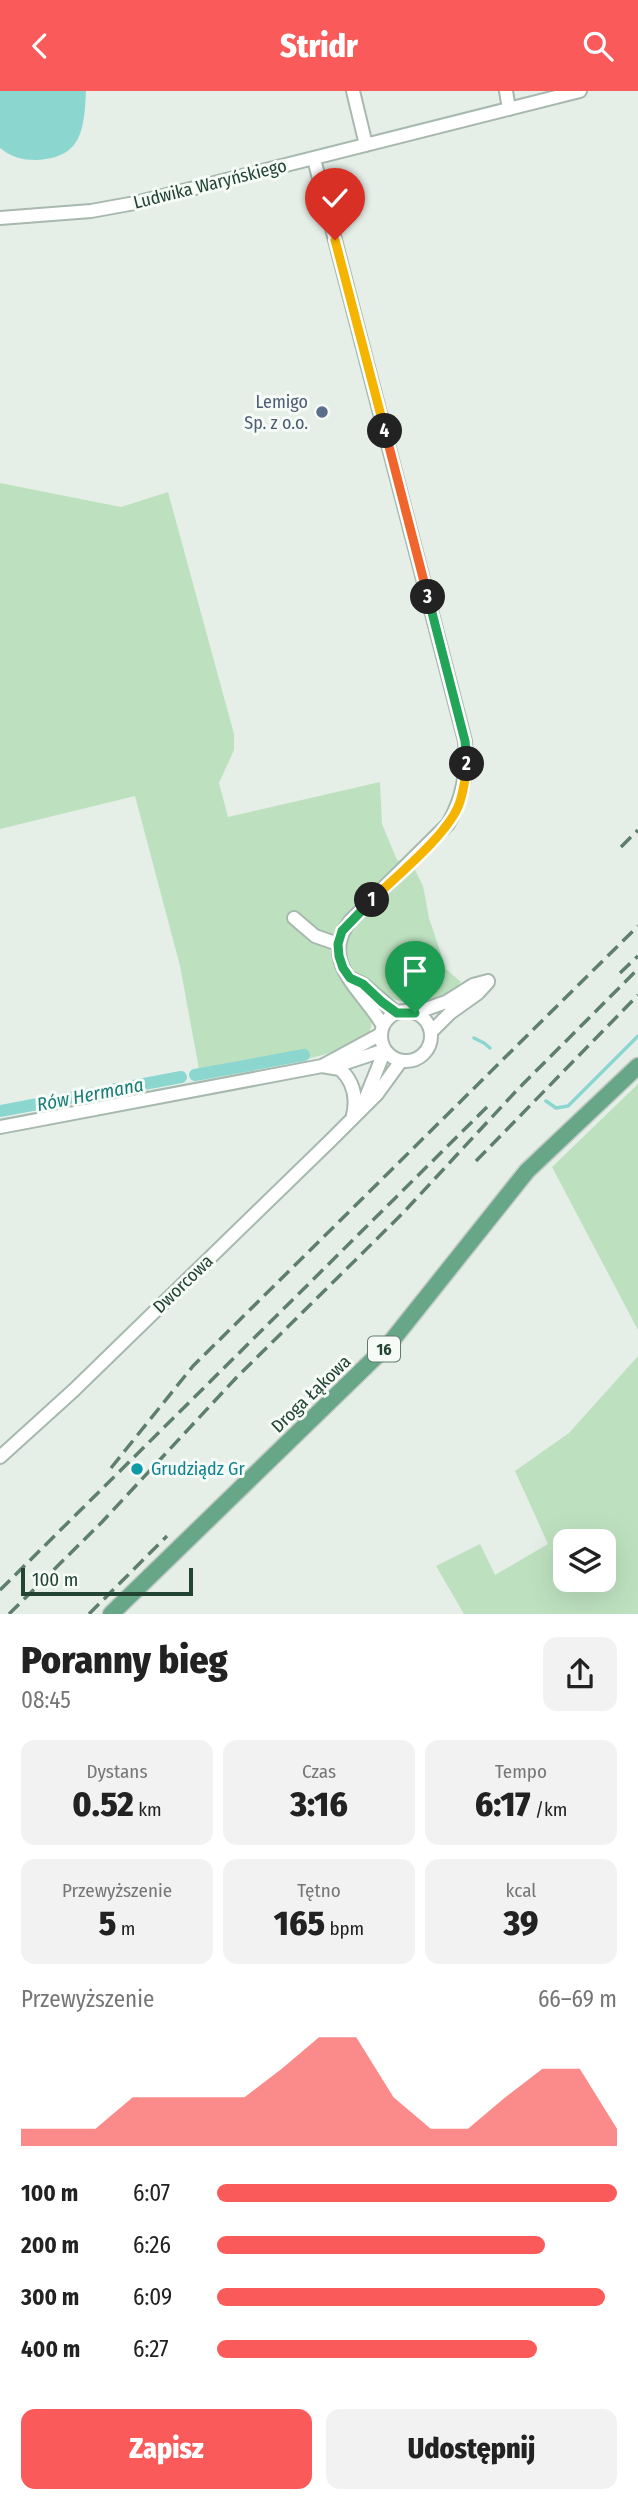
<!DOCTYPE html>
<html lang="pl">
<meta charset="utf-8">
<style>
:root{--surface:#fff;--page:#f2f2f2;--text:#222;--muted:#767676;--accent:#fa5a59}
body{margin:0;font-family:"Fira Sans Condensed",sans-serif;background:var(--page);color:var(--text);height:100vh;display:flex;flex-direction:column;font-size:26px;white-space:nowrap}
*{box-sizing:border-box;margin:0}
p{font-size:23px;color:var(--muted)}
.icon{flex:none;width:38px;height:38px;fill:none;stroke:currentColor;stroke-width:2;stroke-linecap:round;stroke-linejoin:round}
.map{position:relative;height:1523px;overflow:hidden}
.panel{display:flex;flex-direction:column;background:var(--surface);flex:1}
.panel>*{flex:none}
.tools{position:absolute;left:553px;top:1438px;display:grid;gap:14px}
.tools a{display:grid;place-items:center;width:63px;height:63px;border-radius:14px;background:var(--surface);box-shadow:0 7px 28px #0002;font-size:35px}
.scale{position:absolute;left:21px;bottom:18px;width:172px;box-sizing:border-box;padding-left:7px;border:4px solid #234333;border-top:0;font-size:19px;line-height:24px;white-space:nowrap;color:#234333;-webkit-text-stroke:5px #f6fbf8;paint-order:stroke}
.pin{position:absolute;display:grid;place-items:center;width:60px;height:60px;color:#fff;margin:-72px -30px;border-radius:50% 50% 50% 0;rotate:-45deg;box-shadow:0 0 7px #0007}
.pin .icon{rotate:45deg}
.km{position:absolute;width:35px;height:35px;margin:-18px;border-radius:50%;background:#222;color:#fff;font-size:19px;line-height:35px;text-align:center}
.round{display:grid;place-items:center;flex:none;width:74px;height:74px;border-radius:14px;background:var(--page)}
.summary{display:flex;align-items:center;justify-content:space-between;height:119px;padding:0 21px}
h1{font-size:38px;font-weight:800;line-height:52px}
.figures{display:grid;grid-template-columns:repeat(3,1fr);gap:10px;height:119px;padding:7px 21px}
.figures div{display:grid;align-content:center;border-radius:14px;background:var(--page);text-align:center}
.figures b{font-size:35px;font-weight:800}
.figures small{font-size:19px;font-weight:400}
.figures p{font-size:19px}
.chart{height:196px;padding:14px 21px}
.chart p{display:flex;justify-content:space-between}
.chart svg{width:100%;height:126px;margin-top:7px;fill:var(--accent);opacity:.7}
.cta{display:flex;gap:14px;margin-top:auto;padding:14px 21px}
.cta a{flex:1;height:80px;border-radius:14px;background:var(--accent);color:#fff;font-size:28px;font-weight:800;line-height:80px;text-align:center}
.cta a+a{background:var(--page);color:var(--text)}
ul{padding:0 21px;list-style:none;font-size:23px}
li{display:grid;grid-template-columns:112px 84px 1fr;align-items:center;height:52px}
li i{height:18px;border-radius:9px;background:var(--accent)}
header{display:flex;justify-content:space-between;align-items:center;height:91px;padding:0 21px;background:var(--accent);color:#fff;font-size:32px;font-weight:800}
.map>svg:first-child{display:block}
.green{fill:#bde1bf;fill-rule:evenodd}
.water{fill:#8bd7d0}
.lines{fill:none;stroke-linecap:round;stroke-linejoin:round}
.stream{stroke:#8bd7d0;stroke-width:3.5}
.canal{stroke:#8bd7d0;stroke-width:12}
.minor-casing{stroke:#a7b8ae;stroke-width:16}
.major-casing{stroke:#c1cac6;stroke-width:19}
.minor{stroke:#fff;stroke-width:12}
.major{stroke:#67a788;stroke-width:16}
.rail{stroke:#5e7e6e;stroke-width:3.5;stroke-dasharray:14 7;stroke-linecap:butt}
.split-1-casing{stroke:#fff;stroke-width:14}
.split-2-casing{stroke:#fff;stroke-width:14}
.split-3-casing{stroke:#fff;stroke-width:14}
.split-4-casing{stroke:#fff;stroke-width:14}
.split-5-casing{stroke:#fff;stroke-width:14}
.split-1{stroke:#22a559;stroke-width:9}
.split-2{stroke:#f5b400;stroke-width:9}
.split-3{stroke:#22a559;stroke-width:9}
.split-4{stroke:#f0652b;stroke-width:9}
.split-5{stroke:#f5b400;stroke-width:9}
.service-dot{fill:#5c6f8a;stroke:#f6fbf8;stroke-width:2.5}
.culture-dot{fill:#0f9aa8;stroke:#f6fbf8;stroke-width:2.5}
.labels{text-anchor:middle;stroke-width:6;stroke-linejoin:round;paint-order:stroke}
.shield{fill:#f6fbf8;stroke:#627a6e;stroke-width:2}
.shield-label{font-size:16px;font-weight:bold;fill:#234333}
.street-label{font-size:18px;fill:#234333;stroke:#f6fbf8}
.service-label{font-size:18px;fill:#4e5e75;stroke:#f6fbf8;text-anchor:end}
.culture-label{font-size:18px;fill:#0d838f;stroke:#f6fbf8;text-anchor:start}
.water-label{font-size:19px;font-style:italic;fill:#187d77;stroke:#f6fbf8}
</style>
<header><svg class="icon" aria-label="back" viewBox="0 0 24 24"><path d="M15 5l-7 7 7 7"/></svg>Stridr<svg class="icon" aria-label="search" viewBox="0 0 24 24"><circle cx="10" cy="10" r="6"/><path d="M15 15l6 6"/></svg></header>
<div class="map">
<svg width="638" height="1523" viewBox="0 0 638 1523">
<rect width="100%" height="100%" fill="#e5efe8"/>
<!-- green -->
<path class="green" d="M 0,392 L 121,416 L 168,401 L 234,643 L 234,659 L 219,692 L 228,726 L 380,691 L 382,733 L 397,769 L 412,773 L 423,795 L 429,827 L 446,878 L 461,891 C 456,896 450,904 444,907 C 426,917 401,911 383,905 L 368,918 C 370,925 373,932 370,939 C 360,965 230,983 201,989 L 180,875 L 135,705 L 0,738 Z
M 638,993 L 638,1239 L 552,1076 Z
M 638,1265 L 638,1523 L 464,1523 L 436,1475 L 480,1453 L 495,1484 L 548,1453 L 515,1380 L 569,1342 ZM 565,1451 L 604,1451 L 604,1489 L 565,1489 Z"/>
<!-- water -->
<path class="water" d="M 0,0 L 86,0 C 84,39 82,67 36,69 C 22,69 11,66 0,57 Z"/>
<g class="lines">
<!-- stream -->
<path class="stream" d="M 474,947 L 484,952 L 490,957
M 546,1010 L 556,1017 L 568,1015 L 638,945"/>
<!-- canal -->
<path class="canal" d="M 195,984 L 304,964
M 0,1020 L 181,986"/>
<defs>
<path id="minor" d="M 353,0 L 366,54
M 506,0 L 509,18
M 314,68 L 465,650 C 467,681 464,705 448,733 L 350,830 C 318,872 364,900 383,935
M 0,127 L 91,120 L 135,112 L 580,0
M 294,827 L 315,845 L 338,853
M 350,887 L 363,893 L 397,922
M381 945a25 25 0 1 1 50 0a25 25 0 1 1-50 0Z
M 415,922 L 446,911 L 473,894 L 488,890
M 431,941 L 450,922 L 478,902 L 488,891
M 322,975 L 340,978 C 354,991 357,1007 353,1024
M 333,976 L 385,959
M 362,1016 L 385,959
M 0,1036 L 322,975 L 381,943
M 0,1366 L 74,1299 L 331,1049 L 377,1003 L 401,970"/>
<path id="major" d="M 111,1523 L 390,1252 L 527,1080 L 638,975"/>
</defs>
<!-- minor casing -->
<use href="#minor" class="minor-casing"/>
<!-- major casing -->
<use href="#major" class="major-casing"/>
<!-- minor -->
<use href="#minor" class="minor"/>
<!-- major -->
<use href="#major" class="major"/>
<!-- rail -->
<path class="rail" d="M 621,756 L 638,739
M 620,882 L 638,865
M 476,1070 L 638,904
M 111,1377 L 193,1275 L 638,835
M 0,1499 L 487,1016
M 9,1523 L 102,1431 L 236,1287 L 402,1123 L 518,998 L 638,878
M 89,1523 L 167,1445"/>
</g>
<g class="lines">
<defs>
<path id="split-1" d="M 372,809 L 342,840 L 338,853 L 339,865 L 343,877 L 350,887 L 363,893 L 382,911 L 397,922 L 415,922"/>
<path id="split-2" d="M 372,809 C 397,784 444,747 458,716 C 464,702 465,687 467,673"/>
<path id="split-3" d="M 428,506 L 465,650 L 467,673"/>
<path id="split-4" d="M 385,340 L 428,506"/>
<path id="split-5" d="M 335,149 L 385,340"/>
</defs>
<!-- split-1 casing -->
<use href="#split-1" class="split-1-casing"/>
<!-- split-2 casing -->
<use href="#split-2" class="split-2-casing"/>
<!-- split-3 casing -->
<use href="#split-3" class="split-3-casing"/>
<!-- split-4 casing -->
<use href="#split-4" class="split-4-casing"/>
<!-- split-5 casing -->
<use href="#split-5" class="split-5-casing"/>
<!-- split-1 -->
<use href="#split-1" class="split-1"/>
<!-- split-2 -->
<use href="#split-2" class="split-2"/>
<!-- split-3 -->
<use href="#split-3" class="split-3"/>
<!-- split-4 -->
<use href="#split-4" class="split-4"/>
<!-- split-5 -->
<use href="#split-5" class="split-5"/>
</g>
<!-- markers -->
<circle class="service-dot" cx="322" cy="321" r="7"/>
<circle class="culture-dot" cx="137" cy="1378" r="7"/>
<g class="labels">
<!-- shield labels -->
<rect class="shield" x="368" y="1245.5" width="32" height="25" rx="5"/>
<g class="shield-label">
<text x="384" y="1264">16</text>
</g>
<!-- street labels -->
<g class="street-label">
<text transform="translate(210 93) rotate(-14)" y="6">Ludwika Waryńskiego</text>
<text transform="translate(183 1193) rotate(-44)" y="6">Dworcowa</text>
<text transform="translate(311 1303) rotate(-44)" y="6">Droga Łąkowa</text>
</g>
<!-- service labels -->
<g class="service-label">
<text x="308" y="317">Lemigo<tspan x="308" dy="21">Sp. z o.o.</tspan></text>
</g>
<!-- culture labels -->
<g class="culture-label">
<text x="151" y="1384">Grudziądz Gr</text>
</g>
<!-- water labels -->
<g class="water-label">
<text transform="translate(90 1003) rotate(-11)" y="7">Rów Hermana</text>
</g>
</g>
</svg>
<div class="tools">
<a><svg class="icon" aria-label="layers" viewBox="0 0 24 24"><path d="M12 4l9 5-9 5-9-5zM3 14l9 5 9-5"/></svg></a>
</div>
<div class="scale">100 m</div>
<div class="pin" style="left:415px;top:922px;background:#1e9e55"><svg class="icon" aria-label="arrive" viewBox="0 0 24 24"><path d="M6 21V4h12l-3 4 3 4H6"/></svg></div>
<div class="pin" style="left:335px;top:149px;background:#d93025"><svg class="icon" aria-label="check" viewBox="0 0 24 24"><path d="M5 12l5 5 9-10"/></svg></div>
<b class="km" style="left:372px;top:809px">1</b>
<b class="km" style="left:467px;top:673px">2</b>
<b class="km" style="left:428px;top:506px">3</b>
<b class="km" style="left:385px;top:340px">4</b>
</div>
<section class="panel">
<div class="summary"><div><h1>Poranny bieg</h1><p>08:45</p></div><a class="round"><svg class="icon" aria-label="share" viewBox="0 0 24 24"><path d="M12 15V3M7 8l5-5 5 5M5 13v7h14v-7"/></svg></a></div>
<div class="figures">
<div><p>Dystans</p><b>0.52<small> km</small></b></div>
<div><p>Czas</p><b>3:16</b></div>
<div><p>Tempo</p><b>6:17<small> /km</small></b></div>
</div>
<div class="figures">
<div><p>Przewyższenie</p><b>5<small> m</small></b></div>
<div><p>Tętno</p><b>165<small> bpm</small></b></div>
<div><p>kcal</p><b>39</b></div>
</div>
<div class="chart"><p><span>Przewyższenie</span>66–69 m</p>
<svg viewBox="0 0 160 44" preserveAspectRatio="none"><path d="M0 44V38L10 38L20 38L30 27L40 27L50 27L60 27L70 17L80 6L90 6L100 27L110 38L120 38L130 27L140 17L150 17L160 38V44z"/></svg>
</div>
<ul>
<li><b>100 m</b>6:07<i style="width:100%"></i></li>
<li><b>200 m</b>6:26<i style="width:82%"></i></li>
<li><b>300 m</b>6:09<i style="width:97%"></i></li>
<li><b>400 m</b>6:27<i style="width:80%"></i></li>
</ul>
<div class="cta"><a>Zapisz</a><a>Udostępnij</a></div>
</section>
